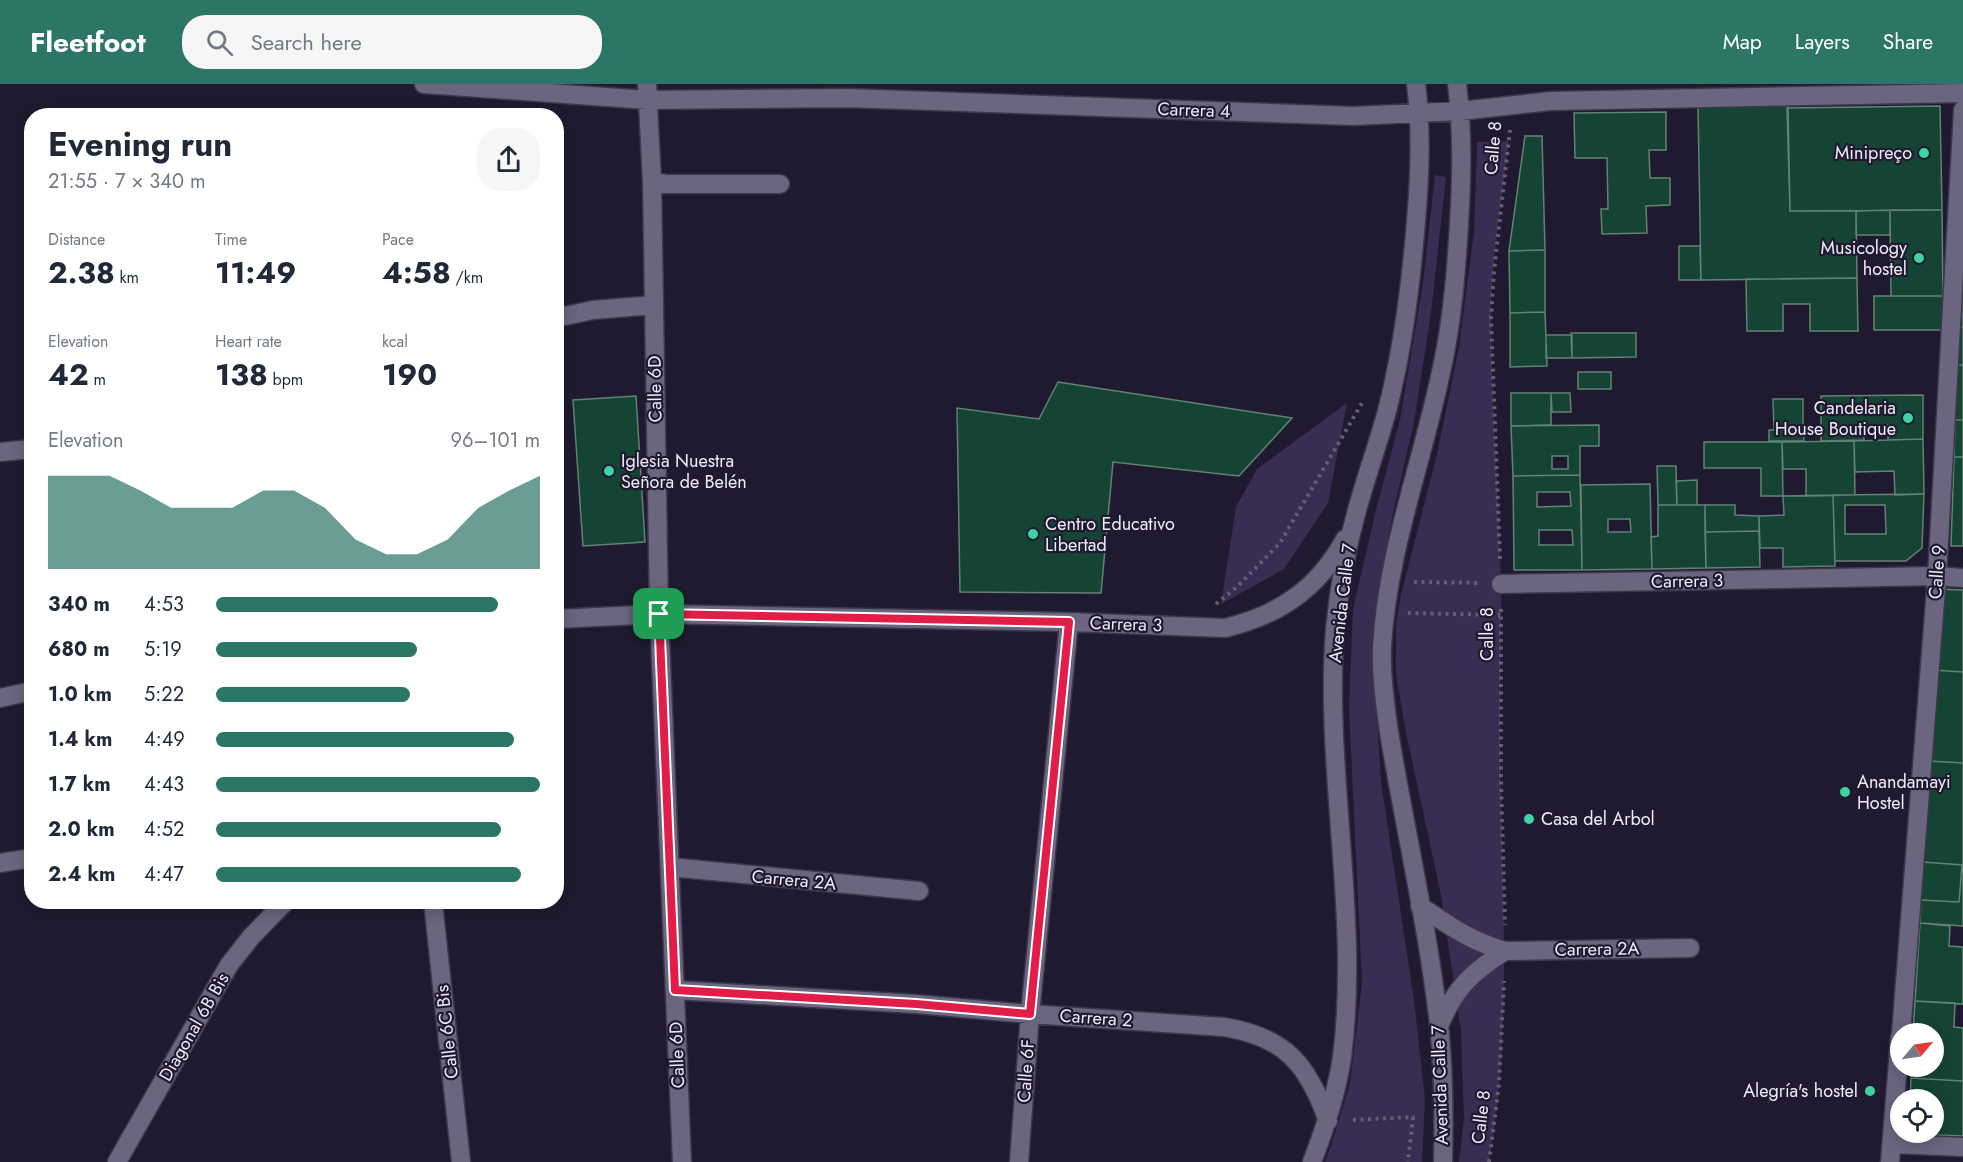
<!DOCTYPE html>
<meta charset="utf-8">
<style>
:root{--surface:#fff;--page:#f6f6f7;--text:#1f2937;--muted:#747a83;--accent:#2c7668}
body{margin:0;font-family:Jost,sans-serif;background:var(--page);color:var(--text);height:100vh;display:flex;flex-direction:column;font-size:22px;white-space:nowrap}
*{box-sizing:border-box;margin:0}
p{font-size:20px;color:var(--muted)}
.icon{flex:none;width:33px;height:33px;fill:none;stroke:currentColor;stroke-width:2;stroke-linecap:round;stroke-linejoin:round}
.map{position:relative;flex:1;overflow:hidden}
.panel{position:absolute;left:24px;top:24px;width:540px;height:801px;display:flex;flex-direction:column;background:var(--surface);border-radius:24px;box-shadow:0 3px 15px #0003}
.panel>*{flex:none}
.needle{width:39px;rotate:61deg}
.tools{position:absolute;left:1890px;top:939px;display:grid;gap:12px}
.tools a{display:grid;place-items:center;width:54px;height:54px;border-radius:50%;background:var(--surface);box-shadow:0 3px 15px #0003;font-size:30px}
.pin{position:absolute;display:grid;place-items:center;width:51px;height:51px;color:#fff;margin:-26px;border-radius:12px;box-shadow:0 3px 9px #0006}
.round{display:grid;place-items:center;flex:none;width:63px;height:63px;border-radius:24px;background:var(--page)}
.headline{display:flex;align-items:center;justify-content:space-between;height:102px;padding:0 24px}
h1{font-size:33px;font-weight:700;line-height:45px}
.stats{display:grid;grid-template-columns:repeat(3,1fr);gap:9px;height:102px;padding:6px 24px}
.stats div{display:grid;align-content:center}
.stats b{font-size:30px;font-weight:700}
.stats small{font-size:16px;font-weight:400}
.stats p{font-size:16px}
.chart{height:168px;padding:12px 24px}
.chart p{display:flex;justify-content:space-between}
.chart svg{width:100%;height:108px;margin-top:6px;fill:var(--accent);opacity:.7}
ul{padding:0 24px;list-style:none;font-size:20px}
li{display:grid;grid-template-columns:96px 72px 1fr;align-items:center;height:45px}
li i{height:15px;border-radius:8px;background:var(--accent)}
header{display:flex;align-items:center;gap:36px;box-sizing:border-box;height:84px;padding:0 30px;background:var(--accent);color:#fff}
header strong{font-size:28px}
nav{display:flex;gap:33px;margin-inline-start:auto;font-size:21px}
.search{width:420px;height:54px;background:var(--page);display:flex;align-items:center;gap:15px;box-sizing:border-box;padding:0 21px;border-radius:24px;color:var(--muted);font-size:22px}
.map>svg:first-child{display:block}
.green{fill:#382d53}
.building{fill:#164434;stroke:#628274;stroke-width:1.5;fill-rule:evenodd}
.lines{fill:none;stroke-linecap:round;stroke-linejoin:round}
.minor-casing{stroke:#3c374a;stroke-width:21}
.path{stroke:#635e72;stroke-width:4;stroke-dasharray:3 4.5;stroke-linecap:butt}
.minor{stroke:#6b6580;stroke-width:18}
.route-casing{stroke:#fff;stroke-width:12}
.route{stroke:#e11d48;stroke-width:8}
.poi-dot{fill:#3cd4a3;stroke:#201a30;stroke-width:2}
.labels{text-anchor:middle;stroke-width:4.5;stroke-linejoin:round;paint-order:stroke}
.street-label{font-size:18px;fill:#eeeafa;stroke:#201a30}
.poi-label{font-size:18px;fill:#eeeafa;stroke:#201a30;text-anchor:end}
</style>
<header>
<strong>Fleetfoot</strong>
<div class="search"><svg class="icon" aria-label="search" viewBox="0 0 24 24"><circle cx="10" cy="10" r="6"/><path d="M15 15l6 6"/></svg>Search here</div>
<nav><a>Map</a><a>Layers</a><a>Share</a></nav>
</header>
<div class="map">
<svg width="1963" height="1078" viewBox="0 0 1963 1078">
<rect width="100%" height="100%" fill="#201a30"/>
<!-- green -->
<path class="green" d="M 1509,57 C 1502,116 1491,177 1491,236 C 1492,324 1499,411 1501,498 C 1502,565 1499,632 1501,699 C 1503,825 1511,952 1489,1078 L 1459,1078 L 1464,1035 L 1461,947 L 1441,811 L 1405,644 L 1396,590 L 1396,539 L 1401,511 L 1437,370 L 1459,263 L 1474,148 L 1477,58 Z
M 1435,91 L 1446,93 L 1431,229 L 1414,338 L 1392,434 L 1377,518 L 1375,598 L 1381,698 L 1414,916 L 1425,1015 L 1422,1078 L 1325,1078 L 1333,1056 L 1350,999 L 1362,899 L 1349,624 L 1353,525 L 1377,422 L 1400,336 L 1423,199 Z
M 1347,319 L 1328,419 L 1284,485 L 1221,520 L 1236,423 L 1257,385 Z"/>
<!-- building -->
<path class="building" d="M 1788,22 L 1790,127 L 1856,127 L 1857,194 L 1701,196 L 1698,23 Z
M 1940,22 L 1942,126 L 1790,127 L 1787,24 Z
M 1666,28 L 1666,66 L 1649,66 L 1650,94 L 1670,94 L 1670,121 L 1646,122 L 1647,149 L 1602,150 L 1601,125 L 1608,125 L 1607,74 L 1575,74 L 1574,29 Z
M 1525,52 L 1542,52 L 1545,166 L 1509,167 Z
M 1890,126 L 1942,126 L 1943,212 L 1891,212 Z
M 1890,126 L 1890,151 L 1856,151 L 1856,127 Z
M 1679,162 L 1700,162 L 1701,196 L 1679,196 Z
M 1545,166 L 1545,228 L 1510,229 L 1509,167 Z
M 1857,194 L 1858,247 L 1810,247 L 1810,220 L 1783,220 L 1783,247 L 1747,247 L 1746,195 Z
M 1874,212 L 1943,212 L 1943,246 L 1874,246 Z
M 1959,212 L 1963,212 L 1963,243 L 1958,243 Z
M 1545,228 L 1547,282 L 1510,283 L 1510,229 Z
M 1958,243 L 1963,243 L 1963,281 L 1957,281 Z
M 1571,249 L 1636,249 L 1636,273 L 1572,274 Z
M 1546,251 L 1572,251 L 1572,274 L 1546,274 Z
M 1957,281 L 1963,281 L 1963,336 L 1955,336 Z
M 1578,288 L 1611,288 L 1611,305 L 1578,305 Z
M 1058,298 L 1292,334 L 1239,392 L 1113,378 L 1101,509 L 960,508 L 957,324 L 1039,335 Z
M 1511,309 L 1551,309 L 1551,341 L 1511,342 Z
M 1551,309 L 1570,309 L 1571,328 L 1552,328 Z
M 1923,311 L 1923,355 L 1888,356 L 1888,341 L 1864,342 L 1864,356 L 1821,357 L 1821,312 Z
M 636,312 L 645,458 L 583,462 L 573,316 Z
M 1773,315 L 1803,315 L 1803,345 L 1774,346 Z
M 1955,336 L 1963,336 L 1963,373 L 1954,373 Z
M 1599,341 L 1599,362 L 1580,362 L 1580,391 L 1513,392 L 1511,342 ZM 1552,372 L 1568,372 L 1568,385 L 1552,385 Z
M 1803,345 L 1804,357 L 1769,357 L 1769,346 Z
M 1923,355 L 1924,410 L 1895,411 L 1894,387 L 1855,388 L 1854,357 Z
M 1854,357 L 1855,411 L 1806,412 L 1806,385 L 1783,385 L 1782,358 Z
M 1704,358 L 1782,358 L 1783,412 L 1761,412 L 1761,384 L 1704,384 Z
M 1954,373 L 1963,373 L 1963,462 L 1951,462 Z
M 1657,382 L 1676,382 L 1677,421 L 1658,421 Z
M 1580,391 L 1582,486 L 1514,486 L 1513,392 ZM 1537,408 L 1570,408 L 1571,422 L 1537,423 ZM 1539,446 L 1572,446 L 1573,461 L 1539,461 Z
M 1697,396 L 1697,421 L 1677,421 L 1676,397 Z
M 1650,400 L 1652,485 L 1582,486 L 1581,401 ZM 1608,435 L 1630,435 L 1631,448 L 1608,448 Z
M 1924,410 L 1922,464 L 1906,477 L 1835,477 L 1833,411 ZM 1845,421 L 1885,421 L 1886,450 L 1845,450 Z
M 1833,411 L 1835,482 L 1783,483 L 1783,464 L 1760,464 L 1759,432 L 1784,431 L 1783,412 Z
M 1658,421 L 1705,421 L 1706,484 L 1652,485 L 1651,453 L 1658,452 Z
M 1705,421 L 1735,421 L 1735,431 L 1759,432 L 1759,447 L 1705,448 Z
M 1759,447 L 1760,483 L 1706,484 L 1705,448 Z
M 1938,505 L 1963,506 L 1963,588 L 1934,586 Z
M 1934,586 L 1963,588 L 1963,679 L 1928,677 Z
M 1928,677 L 1963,679 L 1963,781 L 1923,778 Z
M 1923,778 L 1962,781 L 1959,818 L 1921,816 Z
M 1962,781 L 1963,781 L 1963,842 L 1920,839 L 1921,816 L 1959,818 Z
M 1920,839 L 1950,842 L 1949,862 L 1963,863 L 1963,920 L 1915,917 Z
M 1915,917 L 1955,919 L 1954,943 L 1963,944 L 1963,997 L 1911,994 L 1912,982 L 1934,982 L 1934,950 L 1913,950 Z
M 1911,994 L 1963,997 L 1963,1052 L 1908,1050 L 1934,1048 L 1934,1016 L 1910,1016 Z"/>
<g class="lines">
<defs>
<path id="minor" d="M 424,0 L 648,16 L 847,14 L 1353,32 L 1460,27 L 1551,17 L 1963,9
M 647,0 L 652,98 L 659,530 L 682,1078
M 652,98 L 667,100 L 780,100
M 565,232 L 593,226 L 654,221
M 0,368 L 32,365
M 1501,500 L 1937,492 L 1963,494
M 556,535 L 659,530 L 1069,538 L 1225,544 C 1279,531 1318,505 1345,455
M 0,614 L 32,607
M 0,779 L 32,774
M 670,783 L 919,807
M 433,818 L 461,1078
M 1420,822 C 1450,842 1470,857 1505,867 L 1690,864
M 675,906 L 916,920 L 1030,930 L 1224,943 C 1286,953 1308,981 1328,1037
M 1439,942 C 1455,904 1471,889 1505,867
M 1901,950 L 1937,492 L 1963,26
M 1892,1060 L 1963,1063
M 117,1078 L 229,881 L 251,853 L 285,818
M 1019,1078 L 1030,930 L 1069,538
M 1312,1078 C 1325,1044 1337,1009 1342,973 C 1360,831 1324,687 1335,545 C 1339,505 1346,465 1357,426 C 1366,393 1378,360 1387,327 C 1403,265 1411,200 1416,137 C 1420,91 1422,46 1416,0
M 1443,1078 C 1444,1032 1444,987 1439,941 C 1428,843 1405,746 1389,648 C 1385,620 1381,591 1382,563 C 1387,469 1422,379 1441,288 C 1452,240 1456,190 1459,140 C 1462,93 1463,47 1457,0
M 1890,1078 L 1900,953"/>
</defs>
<!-- minor casing -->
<use href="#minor" class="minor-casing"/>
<!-- path -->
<path class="path" d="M 1500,475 L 1491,234 L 1494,187 L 1510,46
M 1414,498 L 1479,499
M 1216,520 L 1238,502 L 1280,459 L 1362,319
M 1501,525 L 1501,696 L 1505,841
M 1408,529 L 1500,531
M 1353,1036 L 1413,1033 L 1408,1078
M 1489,1078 L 1499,1000 L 1504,897"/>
<!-- minor -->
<use href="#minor" class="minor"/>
</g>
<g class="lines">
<defs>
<path id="route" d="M 659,530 L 1069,538 L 1030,930 L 916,920 L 675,906 Z"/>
</defs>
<!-- route casing -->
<use href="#route" class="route-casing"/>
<!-- route -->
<use href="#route" class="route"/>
</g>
<!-- markers -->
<g class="poi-dot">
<circle cx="1924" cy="69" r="6"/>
<circle cx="1919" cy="174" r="6"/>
<circle cx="1908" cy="334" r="6"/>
<circle cx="609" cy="387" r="6"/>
<circle cx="1033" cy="450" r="6"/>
<circle cx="1845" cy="708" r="6"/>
<circle cx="1529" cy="735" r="6"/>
<circle cx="1870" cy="1007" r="6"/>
</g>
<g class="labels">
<!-- street labels -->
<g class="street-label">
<text transform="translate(1194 26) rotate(2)" y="6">Carrera 4</text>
<text transform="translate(1493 64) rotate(-85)" y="6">Calle 8</text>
<text transform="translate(655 305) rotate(-91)" y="6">Calle 6D</text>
<text transform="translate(1937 488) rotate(-86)" y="6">Calle 9</text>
<text transform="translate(1687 497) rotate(-1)" y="6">Carrera 3</text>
<text transform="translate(1342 519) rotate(-83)" y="6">Avenida Calle 7</text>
<text transform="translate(1126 540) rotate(2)" y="6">Carrera 3</text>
<text transform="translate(1487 550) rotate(-90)" y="6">Calle 8</text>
<text transform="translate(794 796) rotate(5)" y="6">Carrera 2A</text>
<text transform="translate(1597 865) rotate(-1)" y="6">Carrera 2A</text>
<text transform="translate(1096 934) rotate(4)" y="6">Carrera 2</text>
<text transform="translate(194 943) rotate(-60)" y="6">Diagonal 6B Bis</text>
<text transform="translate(447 948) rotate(-96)" y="6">Calle 6C Bis</text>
<text transform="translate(677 971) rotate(-92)" y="6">Calle 6D</text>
<text transform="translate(1026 987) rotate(-86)" y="6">Calle 6F</text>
<text transform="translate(1440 1001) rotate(-92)" y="6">Avenida Calle 7</text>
<text transform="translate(1481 1033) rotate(-83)" y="6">Calle 8</text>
</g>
<!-- poi labels -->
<g class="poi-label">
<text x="1912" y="75">Minipreço</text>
<text x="1907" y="170">Musicology<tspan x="1907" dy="21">hostel</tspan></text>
<text x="1896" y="330">Candelaria<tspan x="1896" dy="21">House Boutique</tspan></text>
<text x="621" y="383" text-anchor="start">Iglesia Nuestra<tspan x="621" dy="21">Señora de Belén</tspan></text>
<text x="1045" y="446" text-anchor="start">Centro Educativo<tspan x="1045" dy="21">Libertad</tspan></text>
<text x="1857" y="704" text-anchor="start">Anandamayi<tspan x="1857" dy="21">Hostel</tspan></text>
<text x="1541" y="741" text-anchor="start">Casa del Arbol</text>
<text x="1858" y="1013">Alegría's hostel</text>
</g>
</g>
</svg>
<div class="tools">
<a><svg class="needle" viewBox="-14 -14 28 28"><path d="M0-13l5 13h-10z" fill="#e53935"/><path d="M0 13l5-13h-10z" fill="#747a83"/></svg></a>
<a><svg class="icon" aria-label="locate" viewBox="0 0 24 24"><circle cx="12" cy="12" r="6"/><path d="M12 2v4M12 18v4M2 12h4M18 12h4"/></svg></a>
</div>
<div class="pin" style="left:659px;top:530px;background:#1e9e55"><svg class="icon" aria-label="arrive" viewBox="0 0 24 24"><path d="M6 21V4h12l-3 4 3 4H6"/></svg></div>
<section class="panel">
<div class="headline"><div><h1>Evening run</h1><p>21:55 · 7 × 340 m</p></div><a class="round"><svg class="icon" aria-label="share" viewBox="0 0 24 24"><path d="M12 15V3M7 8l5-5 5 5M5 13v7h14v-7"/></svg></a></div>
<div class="stats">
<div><p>Distance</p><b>2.38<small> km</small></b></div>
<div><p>Time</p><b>11:49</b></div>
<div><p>Pace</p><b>4:58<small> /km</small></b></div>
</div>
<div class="stats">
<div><p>Elevation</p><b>42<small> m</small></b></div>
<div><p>Heart rate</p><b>138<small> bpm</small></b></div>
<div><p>kcal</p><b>190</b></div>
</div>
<div class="chart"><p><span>Elevation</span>96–101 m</p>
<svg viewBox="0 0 160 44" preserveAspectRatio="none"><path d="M0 44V6L10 6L20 6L30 12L40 19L50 19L60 19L70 12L80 12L90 19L100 32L110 38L120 38L130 32L140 19L150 12L160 6V44z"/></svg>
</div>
<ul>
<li><b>340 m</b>4:53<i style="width:87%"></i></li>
<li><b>680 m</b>5:19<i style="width:62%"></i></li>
<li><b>1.0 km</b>5:22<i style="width:60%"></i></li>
<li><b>1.4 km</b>4:49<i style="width:92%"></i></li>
<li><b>1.7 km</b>4:43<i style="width:100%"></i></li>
<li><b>2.0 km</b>4:52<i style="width:88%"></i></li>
<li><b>2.4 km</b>4:47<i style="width:94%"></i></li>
</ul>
</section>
</div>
